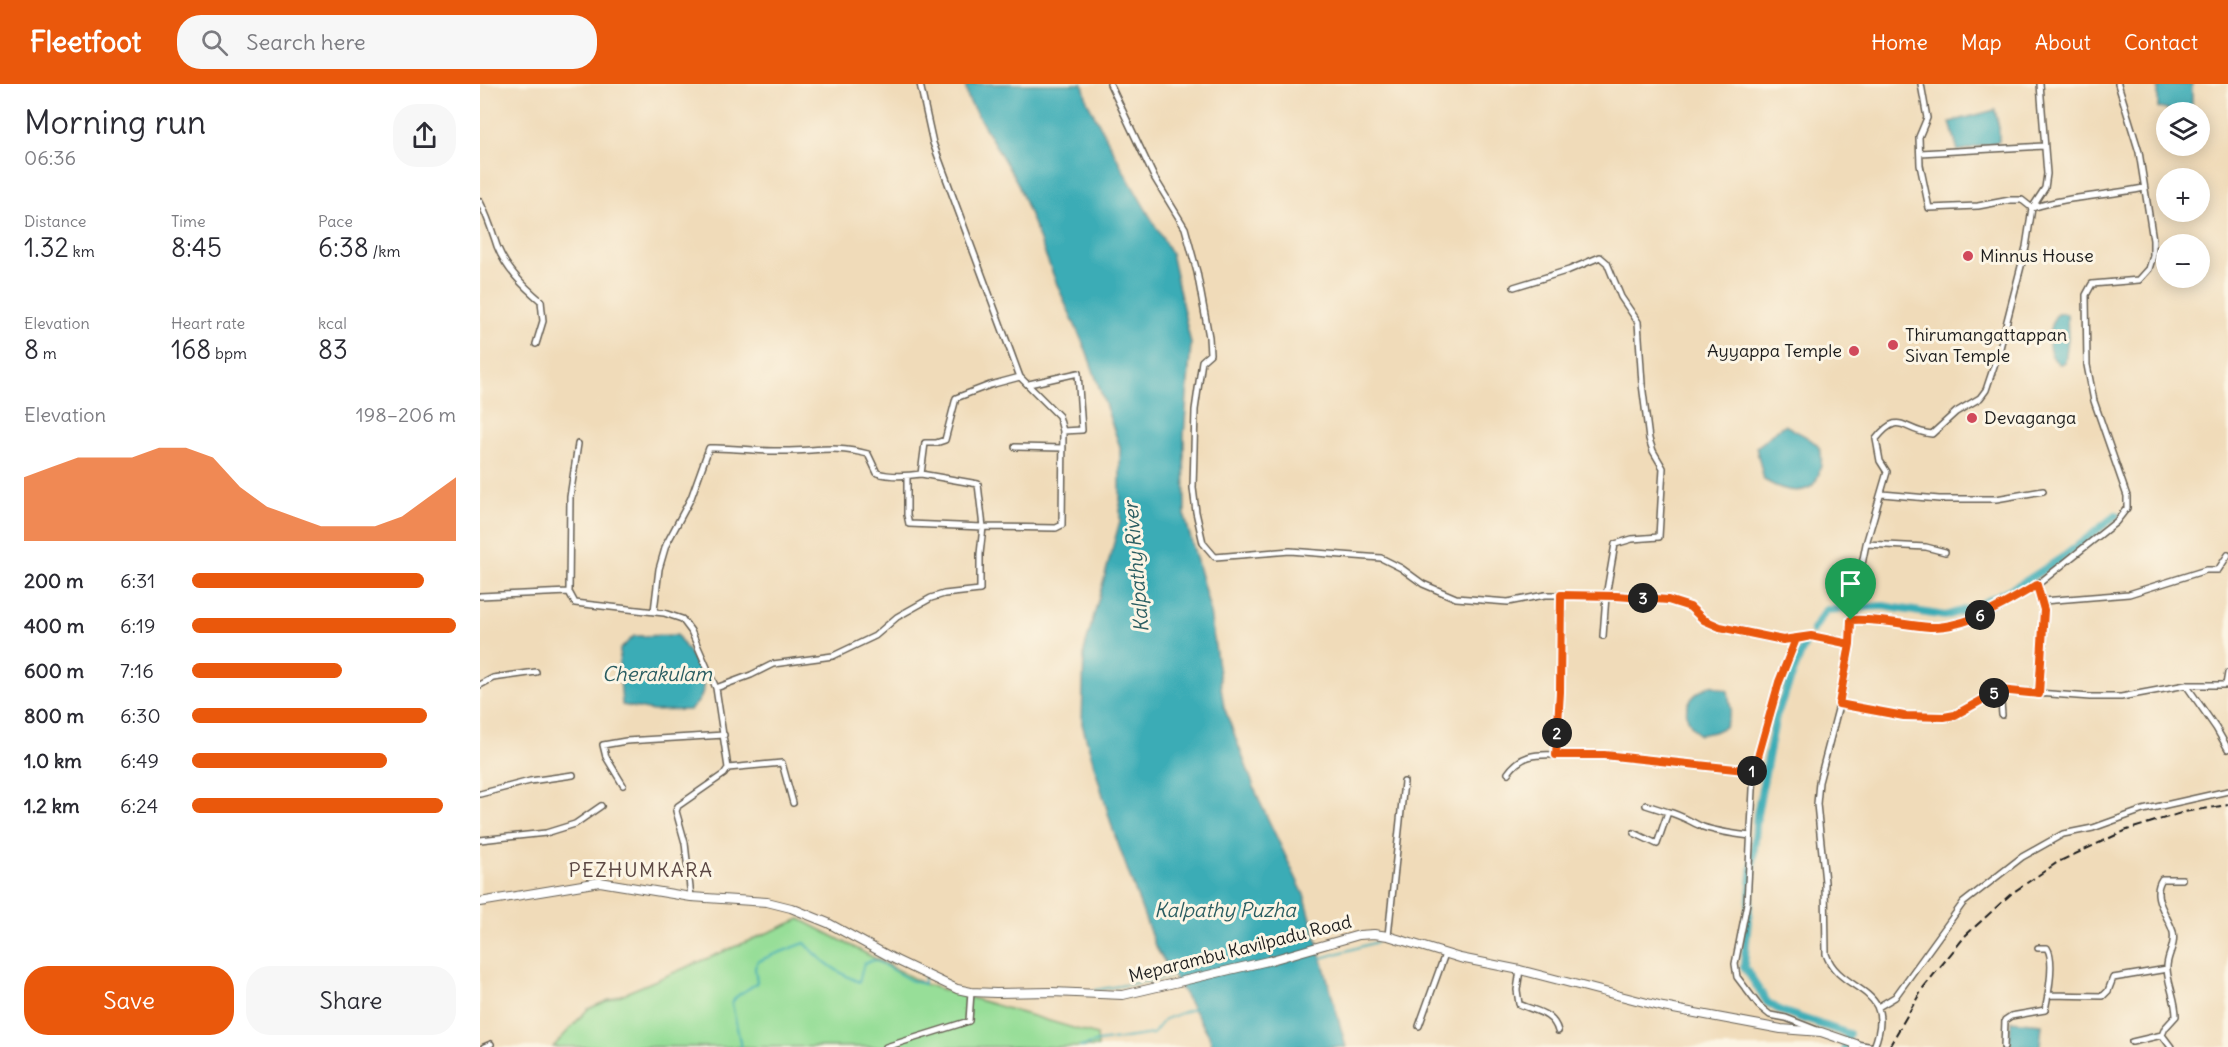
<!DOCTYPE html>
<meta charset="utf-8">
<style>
:root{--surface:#fff;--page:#f7f7f7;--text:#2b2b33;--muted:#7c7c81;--accent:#ea580c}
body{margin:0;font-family:Delius,sans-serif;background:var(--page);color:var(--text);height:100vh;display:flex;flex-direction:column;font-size:22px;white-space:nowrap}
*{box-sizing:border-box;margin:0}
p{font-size:20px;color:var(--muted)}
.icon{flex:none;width:33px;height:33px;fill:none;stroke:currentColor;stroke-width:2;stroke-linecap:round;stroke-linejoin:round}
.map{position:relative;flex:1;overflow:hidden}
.sheet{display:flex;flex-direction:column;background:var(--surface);width:480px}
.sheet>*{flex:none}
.buttons{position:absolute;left:1676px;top:18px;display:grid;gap:12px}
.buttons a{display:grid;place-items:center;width:54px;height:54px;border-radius:50%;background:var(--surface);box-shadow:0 3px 15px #0003;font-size:30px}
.pin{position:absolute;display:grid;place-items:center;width:51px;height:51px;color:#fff;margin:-62px -26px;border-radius:50% 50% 50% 0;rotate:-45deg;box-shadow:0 0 6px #0007}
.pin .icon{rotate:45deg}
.km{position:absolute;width:30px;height:30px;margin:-15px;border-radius:50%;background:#222;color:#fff;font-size:16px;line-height:30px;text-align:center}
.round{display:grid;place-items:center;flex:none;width:63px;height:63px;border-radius:24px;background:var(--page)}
.overview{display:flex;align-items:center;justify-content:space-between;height:102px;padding:0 24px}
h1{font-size:33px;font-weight:600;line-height:45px}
.metrics{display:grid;grid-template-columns:repeat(3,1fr);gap:9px;height:102px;padding:6px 24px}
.metrics div{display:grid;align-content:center}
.metrics b{font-size:26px;font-weight:600}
.metrics small{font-size:16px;font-weight:400}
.metrics p{font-size:16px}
.chart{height:168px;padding:12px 24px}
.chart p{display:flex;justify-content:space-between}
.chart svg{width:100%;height:108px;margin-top:6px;fill:var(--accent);opacity:.7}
.button{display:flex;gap:12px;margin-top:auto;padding:12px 24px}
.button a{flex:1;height:69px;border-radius:24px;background:var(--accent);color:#fff;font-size:24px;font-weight:600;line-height:69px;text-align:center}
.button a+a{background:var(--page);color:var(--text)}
ul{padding:0 24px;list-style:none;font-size:20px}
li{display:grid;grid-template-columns:96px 72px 1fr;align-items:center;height:45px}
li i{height:15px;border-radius:8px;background:var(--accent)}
header{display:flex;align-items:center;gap:36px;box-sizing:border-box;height:84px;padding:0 30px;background:var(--accent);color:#fff}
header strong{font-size:28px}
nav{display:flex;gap:33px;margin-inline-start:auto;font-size:21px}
.search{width:420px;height:54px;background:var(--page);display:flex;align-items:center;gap:15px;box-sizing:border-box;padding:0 21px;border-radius:24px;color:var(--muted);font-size:22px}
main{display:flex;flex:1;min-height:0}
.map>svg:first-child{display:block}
.green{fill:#97de98;stroke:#5a7d5a;stroke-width:1.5}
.water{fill:#3bacb6;stroke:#2c6469;stroke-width:1.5}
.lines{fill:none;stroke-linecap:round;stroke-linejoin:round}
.stream{stroke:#3bacb6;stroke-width:2}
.canal{stroke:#3bacb6;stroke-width:8}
.street-casing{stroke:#665f53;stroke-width:8}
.secondary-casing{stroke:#665f53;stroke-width:10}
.street{stroke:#fff;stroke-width:5}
.secondary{stroke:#fff;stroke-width:8}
.rail{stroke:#1c1c1c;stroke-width:2;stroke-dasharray:9 4.5;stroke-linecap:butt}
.route-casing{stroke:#fff;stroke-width:12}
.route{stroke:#ea580c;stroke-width:8}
.poi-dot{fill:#d1495b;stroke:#fcf5e5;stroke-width:2}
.labels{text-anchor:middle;stroke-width:6;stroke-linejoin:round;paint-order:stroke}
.poi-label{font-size:18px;fill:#1c1c1c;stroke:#fcf5e5;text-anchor:start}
.street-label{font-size:18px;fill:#1c1c1c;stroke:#fcf5e5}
.water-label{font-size:20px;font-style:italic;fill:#2a5d61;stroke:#fcf5e5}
.neighbourhood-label{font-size:20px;letter-spacing:1.5px;fill:#5b4743;stroke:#fcf5e5}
</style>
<header>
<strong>Fleetfoot</strong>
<div class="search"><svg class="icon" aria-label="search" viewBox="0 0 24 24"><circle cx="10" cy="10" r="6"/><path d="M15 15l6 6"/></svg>Search here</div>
<nav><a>Home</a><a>Map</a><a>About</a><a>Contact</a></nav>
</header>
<main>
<section class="sheet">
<div class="overview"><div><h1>Morning run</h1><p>06:36</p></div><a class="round"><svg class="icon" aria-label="share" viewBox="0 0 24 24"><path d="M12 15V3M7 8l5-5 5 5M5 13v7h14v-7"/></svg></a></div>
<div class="metrics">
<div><p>Distance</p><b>1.32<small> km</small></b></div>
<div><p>Time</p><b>8:45</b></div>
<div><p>Pace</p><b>6:38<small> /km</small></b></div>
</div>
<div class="metrics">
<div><p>Elevation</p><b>8<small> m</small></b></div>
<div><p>Heart rate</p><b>168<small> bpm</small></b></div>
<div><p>kcal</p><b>83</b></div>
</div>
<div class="chart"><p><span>Elevation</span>198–206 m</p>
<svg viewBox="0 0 160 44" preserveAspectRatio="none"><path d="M0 44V18L10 14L20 10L30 10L40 10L50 6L60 6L70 10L80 22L90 30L100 34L110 38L120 38L130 38L140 34L150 26L160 18V44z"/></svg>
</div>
<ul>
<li><b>200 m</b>6:31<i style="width:88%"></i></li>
<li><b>400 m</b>6:19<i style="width:100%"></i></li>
<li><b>600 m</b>7:16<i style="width:57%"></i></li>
<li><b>800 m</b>6:30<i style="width:89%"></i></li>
<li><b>1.0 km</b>6:49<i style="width:74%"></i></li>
<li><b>1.2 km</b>6:24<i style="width:95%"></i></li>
</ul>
<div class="button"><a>Save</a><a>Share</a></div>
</section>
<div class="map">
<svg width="1748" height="963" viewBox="0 0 1748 963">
<rect width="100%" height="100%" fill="#fcf5e5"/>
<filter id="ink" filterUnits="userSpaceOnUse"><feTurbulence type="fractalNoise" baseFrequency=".0167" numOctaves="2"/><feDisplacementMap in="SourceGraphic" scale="12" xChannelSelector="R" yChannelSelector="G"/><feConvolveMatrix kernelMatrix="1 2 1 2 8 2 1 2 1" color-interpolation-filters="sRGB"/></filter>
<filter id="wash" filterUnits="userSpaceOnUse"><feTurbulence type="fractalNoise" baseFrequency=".008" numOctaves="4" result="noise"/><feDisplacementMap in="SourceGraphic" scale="24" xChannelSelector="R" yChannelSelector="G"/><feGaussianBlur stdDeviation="1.35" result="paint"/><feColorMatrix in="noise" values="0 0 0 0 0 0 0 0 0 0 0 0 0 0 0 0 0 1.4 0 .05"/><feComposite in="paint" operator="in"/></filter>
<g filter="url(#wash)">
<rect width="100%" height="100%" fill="#f0dbb9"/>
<!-- green -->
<path class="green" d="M 320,835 L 444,900 L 617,951 L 618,963 L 73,963 L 108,925 Z"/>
<!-- water -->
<path class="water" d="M 485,0 L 603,0 L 607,17 L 646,91 L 691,169 L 711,260 L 704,351 L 705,433 L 729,522 L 744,623 L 779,716 L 825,813 L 866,963 L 733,963 L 729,951 L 675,862 L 633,746 L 602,640 L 604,567 L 640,437 L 640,363 L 606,266 L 578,203 L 537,98 L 488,15 Z
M 1680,0 L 1712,0 L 1712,28 L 1696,28 L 1678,24 L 1678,6 Z
M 1515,26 L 1519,44 L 1519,58 L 1478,67 L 1470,38 Z
M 1582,229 L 1587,230 L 1588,254 L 1585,279 L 1579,280 C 1564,269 1567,243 1577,230 Z
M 1305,341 C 1316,348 1329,352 1337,361 C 1346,370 1340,398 1329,404 C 1315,411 1296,403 1284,396 L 1276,363 C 1288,357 1292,346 1305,341 Z
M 197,551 C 208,568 232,594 220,615 C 218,619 213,623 210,626 L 173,627 L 142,621 L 139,581 L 140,565 L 154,552 Z
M 1231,601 L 1248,607 L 1251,626 L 1245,643 L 1234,648 L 1219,651 C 1197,629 1206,613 1231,601 Z
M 1531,937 L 1562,940 L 1560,963 L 1529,962 Z"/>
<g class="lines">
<!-- stream -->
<path class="stream" d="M 842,874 L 897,858
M 615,906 L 686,894 L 694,890
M 261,963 L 252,919 C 257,908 269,907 277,898 L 275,884 L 277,878 L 290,872 L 325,859 C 340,876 358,889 379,898 L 384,879 L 395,876 L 430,896 L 444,900 L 444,893
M 600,963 L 618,958 L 673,950 L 685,935 L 715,924"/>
<!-- canal -->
<path class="canal" d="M 1333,546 L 1346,526 L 1403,522 L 1465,532 L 1497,522 L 1546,497 L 1586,471 L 1636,431
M 1325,559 L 1296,632 L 1277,731 L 1264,882 L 1287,918 L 1301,927 L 1369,950 L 1365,963"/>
</g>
</g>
<g filter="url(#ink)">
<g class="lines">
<defs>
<path id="street" d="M 630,0 L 674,93 L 705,144 L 717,188 L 729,253 L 730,270 L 722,277 L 715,326 L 713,404 L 716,428 L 723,459 L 735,473 L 810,467 L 901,474 L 921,484 L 943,500 L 976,514 L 1028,518 L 1065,511 L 1090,511 L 1136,512 L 1188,516 L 1210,523 L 1224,536 L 1240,543 L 1261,546 L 1283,553 L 1303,556 L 1316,555 L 1299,598 L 1274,687 L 1267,819 L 1255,880 L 1257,893 L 1279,922 L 1290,931 L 1306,934 L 1337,946
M 1441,0 L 1447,34 L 1439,53 L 1440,81 L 1449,124 L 1498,122 L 1530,116 L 1542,116 L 1552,124 C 1589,112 1626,112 1664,104
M 1440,69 L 1564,62
M 0,118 C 8,133 12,147 17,162 C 26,185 43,202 61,217 L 63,237 L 56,260
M 1034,203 L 1089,186 L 1120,173 L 1127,179 L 1141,213 L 1158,238 L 1162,300 L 1169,355 L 1173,367 L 1183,384 L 1179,453 L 1152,455 L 1135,460 L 1126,512 L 1123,552
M 549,300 L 598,289 L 602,346 L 583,347
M 535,363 L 583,364
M 427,392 L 427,431 L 429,440 L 503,443 L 498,400 L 441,390
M 1402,410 L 1459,415 L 1516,415 L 1563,407
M 1386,460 L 1446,463 L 1465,468
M 1557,501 L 1564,526 L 1559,610
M 89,508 L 90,413 L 98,360
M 0,512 L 89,508 L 95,519 L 184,529 L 202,535 L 211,547 L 236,604 L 248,684 L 244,690 L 198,722 L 196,727 L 205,759 L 211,813
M 1563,517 L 1649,510 L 1726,486 L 1738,486 L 1748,471
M 174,527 L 179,485 L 186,461 L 211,414 L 229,364 C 254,363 279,368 304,367 C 337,367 354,361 388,370 L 397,389 C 411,393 427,392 441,390 L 445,359 L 456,359 L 465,356 L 476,314 L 510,301 L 540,293
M 1371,536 L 1393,535 L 1453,543 L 1469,541 L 1515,526 L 1557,501 L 1636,438 L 1647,424 L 1647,412 L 1614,317 L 1607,281 L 1606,211 L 1612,200 L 1659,196 L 1669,185 L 1673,172 L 1673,156 L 1659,68 L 1638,0
M 1316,555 L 1331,552 L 1370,560
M 0,601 L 13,594 L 56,588
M 1706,601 L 1736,644 L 1748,665
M 236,604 L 271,591 L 293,580 L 353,572 L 395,552 L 417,533 L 451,514 L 464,510 L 500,506 L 500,470 L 503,443 L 576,444 L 582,441 L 583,347 L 579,332 L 540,293 L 453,59 L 440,0
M 1520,606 L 1522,631
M 1359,620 L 1424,632 L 1464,633 L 1475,631 L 1520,606 L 1610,613 L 1641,613 L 1706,601 L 1746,601 L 1748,589
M 1076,671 L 1124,671 L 1274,687
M 248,684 L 302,679 L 313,719
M 1028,689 C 1041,671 1054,670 1076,671 L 1080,608 L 1081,511
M 143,701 L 126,673 L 123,661 L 146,657 L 244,651
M 0,710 L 50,697 L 93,691
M 1166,721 L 1188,728
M 1154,749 L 1177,760 L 1188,728 C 1201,731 1211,738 1223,743 C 1238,748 1255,750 1270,752
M 0,756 L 66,749 L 95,740 L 121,722
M 908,852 L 924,698
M 1040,886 L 1037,906 L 1039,920 C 1054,927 1073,928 1078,947
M 1568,911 L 1623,912 L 1628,907 L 1633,894 L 1687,885
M 1398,923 L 1415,913 L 1483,819 L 1542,773 L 1583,750 L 1613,744 L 1663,726 L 1748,707
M 939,942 L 965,870
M 1652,958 L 1682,951
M 1376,960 L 1394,963 C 1419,900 1360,911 1346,870 L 1345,798 L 1337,720 L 1339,698 L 1362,610 L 1370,560 L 1371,536 L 1386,460 L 1407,388 L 1400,377 L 1396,355 C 1420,325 1422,347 1452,350 L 1476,328 L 1500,314 L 1506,306 L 1520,264 L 1546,163 L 1552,124 L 1565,104 L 1567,90 L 1560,0
M 4,963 L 11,960
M 406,963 L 489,937 L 491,908
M 1524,963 L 1525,936 L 1531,932 L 1565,926 C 1568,912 1575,876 1567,864 L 1558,864
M 1691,963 L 1682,951 L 1685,944 L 1696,932 C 1696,915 1688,901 1687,885 C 1686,872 1696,863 1693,848 C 1688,831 1670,813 1682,795 L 1702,795"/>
<path id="secondary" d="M 0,818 L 120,798 L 211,813 L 287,818 L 311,824 L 348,839 L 416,876 L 477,905 L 491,908 L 516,909 L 572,908 L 643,911 L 788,877 L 879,851 L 894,850 L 908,852 L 980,874 L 1040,886 L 1183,923 L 1301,945 L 1341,948 L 1376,960 L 1375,963"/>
</defs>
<!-- street casing -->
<use href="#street" class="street-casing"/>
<!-- secondary casing -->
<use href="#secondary" class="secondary-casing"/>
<!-- street -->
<use href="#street" class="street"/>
<!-- secondary -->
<use href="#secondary" class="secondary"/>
<!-- rail -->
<path class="rail" d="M 1409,963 L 1443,904 L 1486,851 L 1532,809 L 1578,778 L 1647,746 L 1704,728 L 1748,721"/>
</g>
</g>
<g class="lines" filter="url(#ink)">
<defs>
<path id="route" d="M 1371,536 L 1370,560 L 1331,552 L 1316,555 L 1299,598 L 1274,687 L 1124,671 L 1076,671 L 1080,608 L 1081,511 L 1136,512 L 1188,516 L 1210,523 L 1224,536 L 1240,543 L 1303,556 L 1331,552 L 1370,560 L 1359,620 L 1424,632 L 1464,633 L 1475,631 L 1520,606 L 1559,610 L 1564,526 L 1557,501 C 1527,519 1486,544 1450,543 C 1423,541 1398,534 1371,536"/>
</defs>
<!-- route casing -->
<use href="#route" class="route-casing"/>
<!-- route -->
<use href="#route" class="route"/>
</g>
<!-- markers -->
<g class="poi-dot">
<circle cx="1488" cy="172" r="6"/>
<circle cx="1413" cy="261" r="6"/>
<circle cx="1374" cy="267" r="6"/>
<circle cx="1492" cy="334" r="6"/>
</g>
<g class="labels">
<!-- poi labels -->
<g class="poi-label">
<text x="1500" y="178">Minnus House</text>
<text x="1425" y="257">Thirumangattappan<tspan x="1425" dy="21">Sivan Temple</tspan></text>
<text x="1362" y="273" text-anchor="end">Ayyappa Temple</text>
<text x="1504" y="340">Devaganga</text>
</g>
<!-- street labels -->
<g class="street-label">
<text transform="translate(760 865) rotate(-14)" y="6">Meparambu Kavilpadu Road</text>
</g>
<!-- water labels -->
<g class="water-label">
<text transform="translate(656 483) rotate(-95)" y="7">Kalpathy River</text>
<text x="177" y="597">Cherakulam</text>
<text x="745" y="833">Kalpathy Puzha</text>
</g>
<!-- neighbourhood labels -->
<g class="neighbourhood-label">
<text x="161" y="793">PEZHUMKARA</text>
</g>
</g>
</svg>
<div class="buttons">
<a><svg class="icon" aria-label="layers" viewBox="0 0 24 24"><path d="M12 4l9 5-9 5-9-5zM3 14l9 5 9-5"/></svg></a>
<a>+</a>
<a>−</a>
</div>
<div class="pin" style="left:1371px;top:536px;background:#1e9e55"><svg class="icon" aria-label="arrive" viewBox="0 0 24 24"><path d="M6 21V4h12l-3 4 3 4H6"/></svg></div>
<b class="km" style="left:1272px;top:687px">1</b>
<b class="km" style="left:1077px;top:649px">2</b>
<b class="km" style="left:1163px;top:514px">3</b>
<b class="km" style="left:1514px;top:609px">5</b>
<b class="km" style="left:1500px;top:531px">6</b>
</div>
</main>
